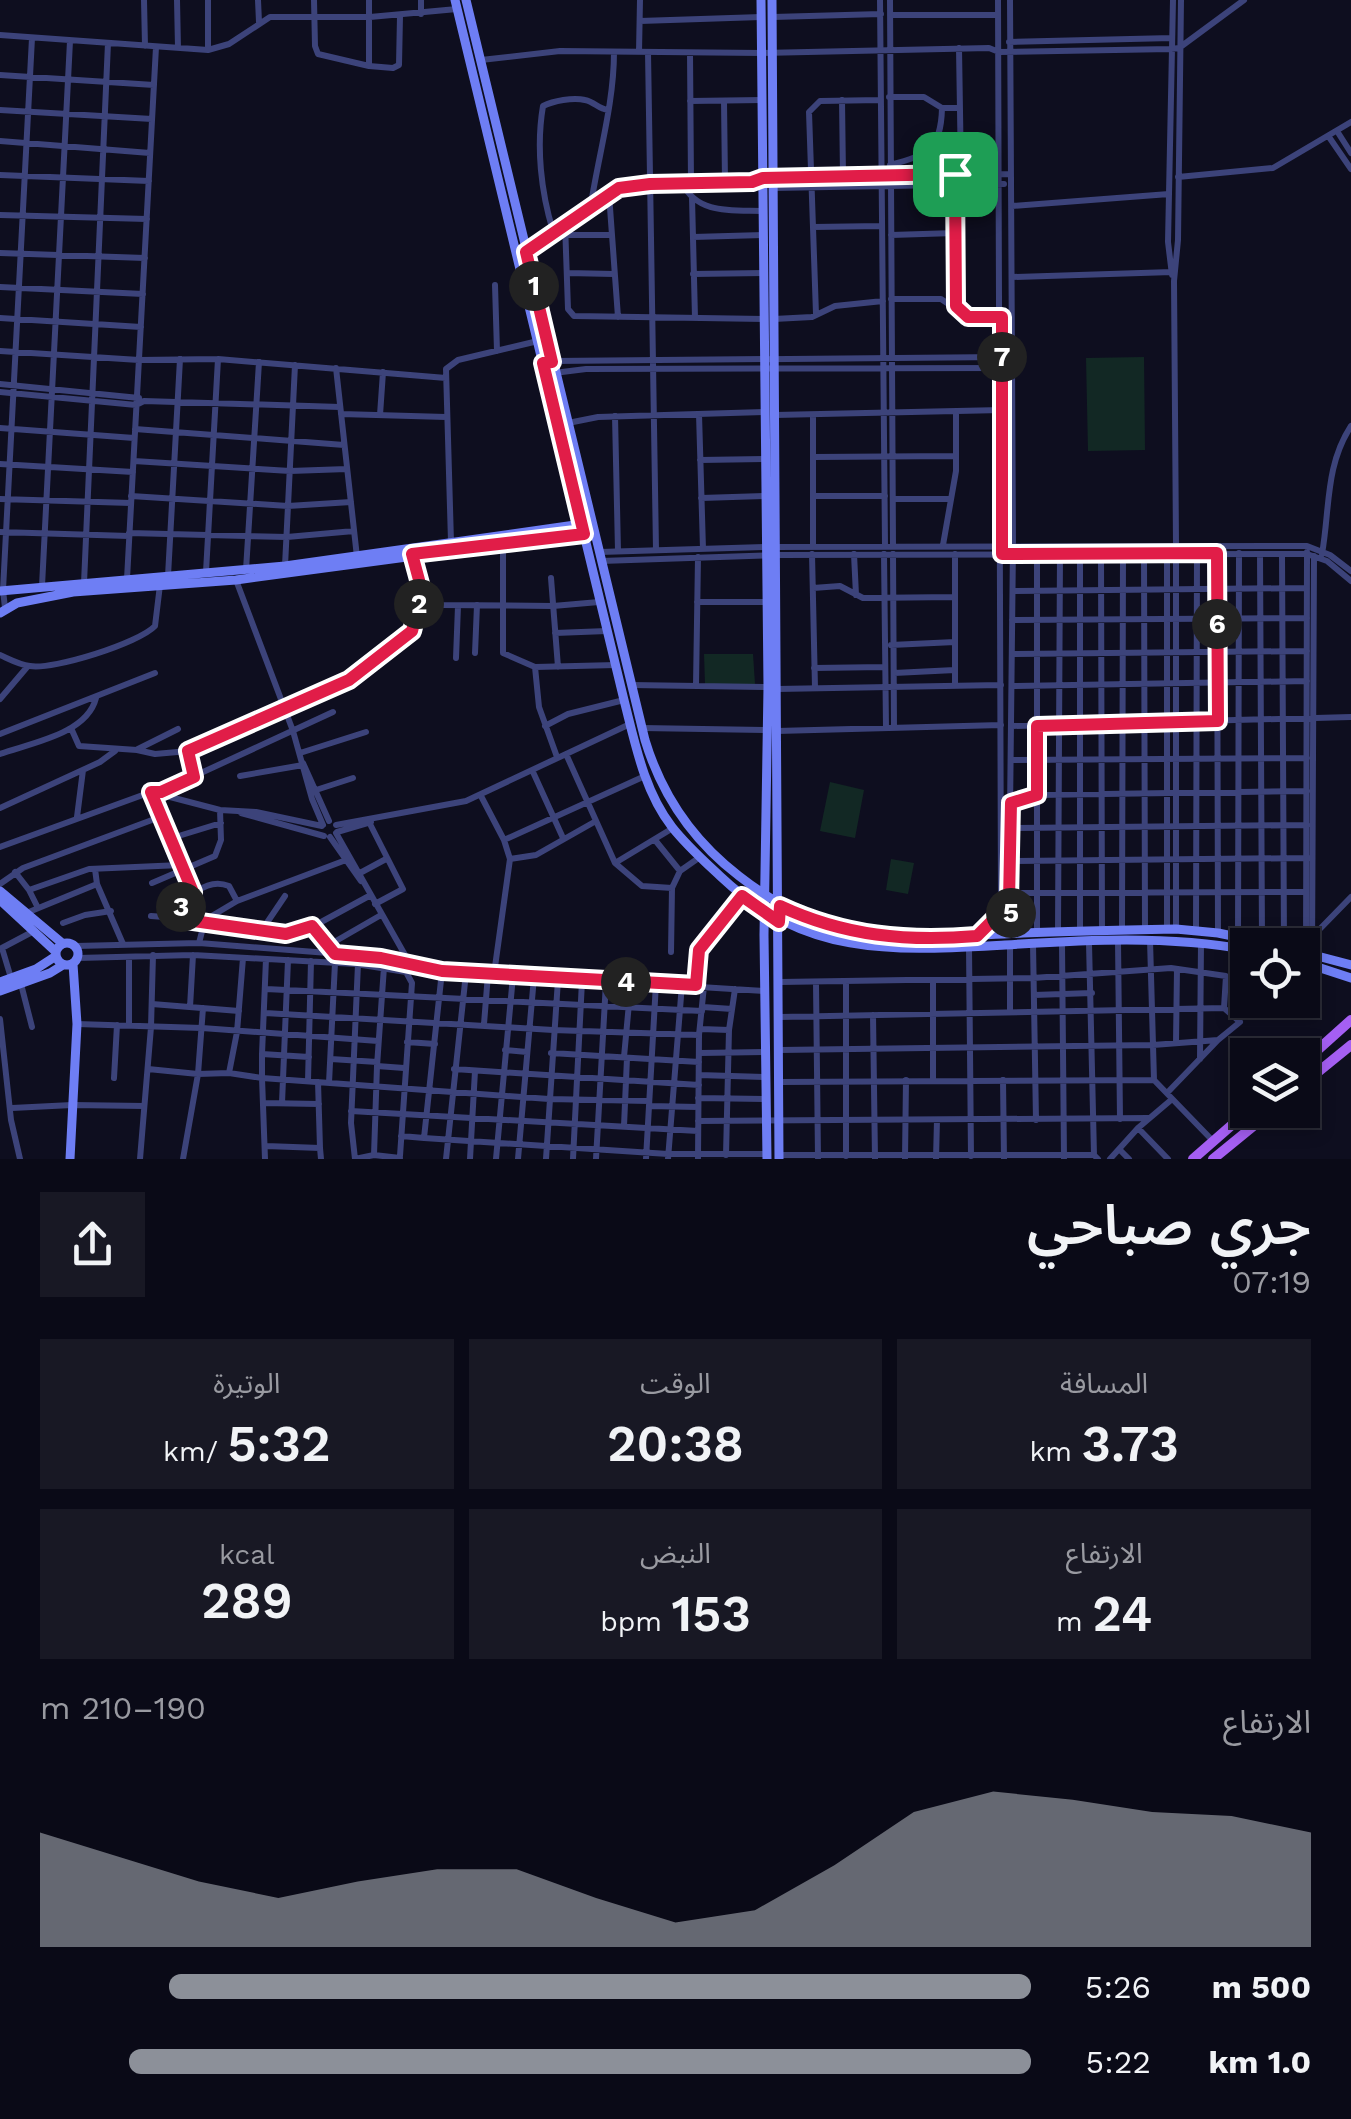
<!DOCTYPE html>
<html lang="ar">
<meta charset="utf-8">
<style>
:root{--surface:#0a0a17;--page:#181824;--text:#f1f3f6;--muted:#999aa1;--line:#2a2b36;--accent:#8c9099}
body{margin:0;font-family:"Work Sans","Noto Sans Arabic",sans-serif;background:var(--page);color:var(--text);direction:rtl;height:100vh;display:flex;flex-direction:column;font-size:38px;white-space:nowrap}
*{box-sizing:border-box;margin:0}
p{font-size:32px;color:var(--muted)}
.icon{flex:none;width:55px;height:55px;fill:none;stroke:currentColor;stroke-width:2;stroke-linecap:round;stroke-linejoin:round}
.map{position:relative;height:1159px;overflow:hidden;direction:ltr}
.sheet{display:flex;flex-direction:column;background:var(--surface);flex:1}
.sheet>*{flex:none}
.buttons{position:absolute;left:1230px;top:928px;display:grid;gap:20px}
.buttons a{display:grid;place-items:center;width:90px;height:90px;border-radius:0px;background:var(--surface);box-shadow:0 5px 15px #0003,0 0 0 2px var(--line);font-size:50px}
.pin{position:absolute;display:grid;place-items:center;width:85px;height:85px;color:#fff;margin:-42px;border-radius:20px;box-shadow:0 5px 15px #0006}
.km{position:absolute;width:50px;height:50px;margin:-25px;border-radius:50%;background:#222;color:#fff;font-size:28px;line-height:50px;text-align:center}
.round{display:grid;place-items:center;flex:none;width:105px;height:105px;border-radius:0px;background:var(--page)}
.head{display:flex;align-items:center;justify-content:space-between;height:170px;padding:0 40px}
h1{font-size:55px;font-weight:600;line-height:75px}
.figures{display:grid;grid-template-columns:repeat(3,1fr);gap:15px;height:170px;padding:10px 40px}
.figures div{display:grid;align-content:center;border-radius:0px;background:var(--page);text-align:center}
.figures b{font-size:50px;font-weight:600}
.figures small{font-size:28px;font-weight:400}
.figures p{font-size:28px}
.chart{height:280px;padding:20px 40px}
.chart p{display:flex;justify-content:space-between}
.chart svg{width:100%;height:180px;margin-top:10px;fill:var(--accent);opacity:.7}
ul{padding:0 40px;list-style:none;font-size:32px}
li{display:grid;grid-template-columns:160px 120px 1fr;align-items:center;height:75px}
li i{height:25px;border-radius:12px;background:var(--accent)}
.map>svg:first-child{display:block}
.green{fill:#122824}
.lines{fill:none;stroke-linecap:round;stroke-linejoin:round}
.street{stroke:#3c437a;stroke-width:6}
.secondary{stroke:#6e7ef4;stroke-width:9}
.primary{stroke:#a55ff3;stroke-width:10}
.route-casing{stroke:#fff;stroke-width:20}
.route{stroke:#e11d48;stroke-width:12}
</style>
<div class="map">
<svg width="1351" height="1159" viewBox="0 0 1351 1159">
<rect width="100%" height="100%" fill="#0e0e1f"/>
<!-- green -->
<path class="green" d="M 1144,357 L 1145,450 L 1088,451 L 1086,358 Z
M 704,654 L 753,654 L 755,684 L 705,684 Z
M 830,782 L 864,790 L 855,838 L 820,831 Z
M 891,859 L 914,863 L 908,894 L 886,890 Z"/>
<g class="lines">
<!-- street -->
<path class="street" d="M 144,0 L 145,46
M 177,0 L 178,48
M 208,0 L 208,50
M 258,0 L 259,22
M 314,0 L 315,46 L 318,54 L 369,66
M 369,0 L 369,66 L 393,68 L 399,65 L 400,16
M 421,0 L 421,14
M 880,0 L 885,546
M 890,0 L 893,546
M 1010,0 L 1013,545 L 1009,901 L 1012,916 L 1021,932
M 890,15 L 998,15
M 773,17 L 881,14
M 640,21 L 761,17
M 0,35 L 208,50 L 229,44 L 270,17 L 370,17 L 457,9
M 1009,42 L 1172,38
M 959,48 L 961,174
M 639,52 L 640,0
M 648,52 L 656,550
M 690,53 L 691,183
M 481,60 L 560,51 L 762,53 L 989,48 L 999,52 L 1171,49 L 1179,48 L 1244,0
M 0,75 L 154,85
M 889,97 L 924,97 L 942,108 L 960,108
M 842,100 L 843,176
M 690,101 L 762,100
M 724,101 L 725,182
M 0,110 L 152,119
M 1337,131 L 1351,153
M 1329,137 L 1351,169
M 0,141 L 150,153
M 890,165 C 927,155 941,150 942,108
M 955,174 L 956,306
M 0,175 L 149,181
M 1178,177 L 1273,168 L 1351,122
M 682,183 C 698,215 732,210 763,211
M 772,188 L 1004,184
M 609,194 L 618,317
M 692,198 L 695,318
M 591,204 C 599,153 614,103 614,52
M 1012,206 L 1169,194
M 0,215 L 147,219
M 565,223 L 568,309 L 574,316 L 764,319
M 813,227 L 882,226
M 553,231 C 541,192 536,147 543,106 C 553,101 573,97 585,100 C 595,102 598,109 608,110
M 567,235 L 611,235
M 891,235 L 955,233
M 693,237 L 763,235
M 526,252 L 619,188 L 650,184 L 753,182 L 763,177 L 1011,174
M 0,253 L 145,258
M 567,273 L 614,274
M 693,274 L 764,273
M 1172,275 L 1168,242 L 1173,0
M 1013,277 L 1172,272
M 495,285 L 497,351
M 0,287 L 143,294
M 891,299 L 941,299 L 968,317 L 1001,317
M 816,314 L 809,112 L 820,101 L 881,100
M 0,318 L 141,327
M 774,319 L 812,317 L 835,306 L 883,301
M 0,351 L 139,360 L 218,359 L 446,378
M 553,361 L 1002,357
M 336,368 L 357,557
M 546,374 L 586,369 L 1004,368
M 0,384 L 139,398
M 0,392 L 136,405 L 144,401 L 340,407
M 341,414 L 446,417
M 699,414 L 703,549
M 380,415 L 383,372
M 775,415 L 1002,410
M 615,416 L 618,551
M 568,423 L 598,417 L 765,412
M 0,428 L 134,438
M 135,429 L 344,445
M 813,457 L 956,456
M 700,460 L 766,459
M 134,461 L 290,471 L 347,469
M 0,464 L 133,472
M 131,496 L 288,506 L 351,502
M 813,496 L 885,496
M 701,498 L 766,496
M 0,499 L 131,503
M 893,499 L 950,499
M 0,532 L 129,536
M 129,533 L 287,537 L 354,531
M 451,542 L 446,369 L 458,360 L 538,341
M 1176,544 L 1174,281 L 1178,240 L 1181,0
M 503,545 L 503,653 L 535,667 L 616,665
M 943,545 L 956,471 L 956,411
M 813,546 L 813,415
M 600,552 L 767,547 L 1307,546 L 1330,555 L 1351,571
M 1144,552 L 1145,929
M 1167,552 L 1167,929
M 1080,553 L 1080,931
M 1101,553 L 1102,931
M 1217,553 L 1218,933
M 812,554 L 815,688
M 854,554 L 856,595
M 884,554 L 886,728
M 893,554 L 894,728
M 1260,554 L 1262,941
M 1282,554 L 1284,945
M 1322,554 C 1330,509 1325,466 1351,426
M 601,561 L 776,555 L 1307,554 L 1327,561 L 1351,581
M 285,566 L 295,365
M 246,570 L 259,362
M 206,572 L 218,359
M 168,576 L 180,359
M 551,578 L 558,667
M 127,579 L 156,47
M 236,580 L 293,731 L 312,799 L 323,825
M 84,583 L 108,43
M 42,586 L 70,41
M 813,588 L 840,586 L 863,598 L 955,597
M 422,591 L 441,605 L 553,606 L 599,602
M 1013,591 L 1307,588
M 697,602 L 767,602
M 5,608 L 3,590 L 32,38
M 1012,620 L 1307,618
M 555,633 L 607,631
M 891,645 L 955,642
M 475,653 L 477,605
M 1012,654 L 1307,651
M 0,655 C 9,659 20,665 30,666 C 54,670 139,643 155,626 L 160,585
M 456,658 L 458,606
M 535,667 L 539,707 L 557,757
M 814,668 L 885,667
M 894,673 L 955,670
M 631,685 L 768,687
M 696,686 L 698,557
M 955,686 L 955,554
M 1012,686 L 1307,681
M 777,689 L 1001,685
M 0,699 L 28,666
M 545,726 L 568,714 L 624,700
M 1012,726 L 1351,717
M 71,728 L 79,746 L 137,750 L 155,754 L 189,751 L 349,679 L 413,631 L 422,591 L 413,557
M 642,728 L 768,730
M 777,731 L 1001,725
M 0,734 L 155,673
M 138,749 L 178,729
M 189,751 L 194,777
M 300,753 L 366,732
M 0,754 C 31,743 87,734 96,698
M 566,754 L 615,863 L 642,886 L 672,888
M 1011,760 L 1307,758
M 303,763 L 329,821
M 533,772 L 563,838
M 240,776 L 303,765
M 316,790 L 353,778
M 162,791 L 333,712
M 151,792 L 193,892
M 481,796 L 504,840 L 510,859 L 494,974
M 1011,803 L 1037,795 L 1307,791
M 0,808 L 100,762 L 115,751
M 241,813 L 324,836
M 77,817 L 83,770
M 368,820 L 403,889 L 375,904
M 336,825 L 466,801 L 630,724
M 1011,828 L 1307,825
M 337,832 L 371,822
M 336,833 L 409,962
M 330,837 L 361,881
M 172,838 L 221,823
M 504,840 L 645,776
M 655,840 L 680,871
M 0,847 L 151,792 L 220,810 L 256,812 L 322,826
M 510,859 L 536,855 L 596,821
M 1011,861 L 1309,858
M 615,863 L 673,828
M 95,869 L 97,884 L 123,944
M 15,872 L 29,890 L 89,869 L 181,865
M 360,873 L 386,859
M 152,883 L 215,856 L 221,840 L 220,810
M 0,884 L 23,868 L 160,817
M 29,890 L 38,908
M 1010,893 L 1306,892
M 24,914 L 97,884
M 151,916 L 205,920 L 286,935 L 312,927 L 369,896
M 172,917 C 186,900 205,876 229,886 L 237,901
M 63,923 L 85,915 L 111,911
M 312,927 L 331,948
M 1176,929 L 1176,552
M 262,930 L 285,896
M 1122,930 L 1123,552
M 1196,930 L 1197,552
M 1058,932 L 1060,553
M 1037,933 L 1037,554
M 978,935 L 991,925 L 1001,902 L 998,0
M 1314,935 L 1351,897
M 1238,936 L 1239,553
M 1150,940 L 1154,1080 L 1213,1141
M 1118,941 L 1120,1119
M 199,943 L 205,920 L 237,901 L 346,860
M 1089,943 L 1094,1155
M 1033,944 L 1036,1120
M 1062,944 L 1064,1158
M 329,945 L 381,915
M 1010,945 L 1010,1012
M 76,946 L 199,943 L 354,955 L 442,971 L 765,991
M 969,947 L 971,1156
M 2,948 L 11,978
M 0,949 L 34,931
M 671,952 L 672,888 L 680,871 L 700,857
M 1306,953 L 1307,552
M 1312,955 L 1314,556
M 78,958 L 193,955 L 356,964 L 406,972 L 412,983 L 400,1156
M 266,959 L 262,1054 L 309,1057
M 442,971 L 424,1138 L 668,1154 L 767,1154
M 933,980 L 933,1079
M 780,982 L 1033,978 L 1171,968 L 1226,976 L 1224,1008
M 816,983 L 818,1158
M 21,984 L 32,1027
M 696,985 L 699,950 L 743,895
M 266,989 L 702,1011
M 1034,995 L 1092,993
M 152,1004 L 239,1011
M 190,1007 L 193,955
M 703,1007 L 732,1009
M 265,1013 L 553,1030 L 699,1035
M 873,1015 L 875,1159
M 0,1019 L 11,1120 L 20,1159
M 77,1024 L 202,1028 L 378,1041
M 484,1024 L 488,974
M 129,1025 L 129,957
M 701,1029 L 729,1030
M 407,1042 L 435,1044
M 1176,1043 L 1177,969
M 505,1050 L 527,1052
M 780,1050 L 1153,1045 L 1218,1040 L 1240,1022 L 1224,1008 L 780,1017
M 551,1053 L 699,1062
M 700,1053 L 767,1052
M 624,1057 L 631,982
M 331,1059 L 377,1062
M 1200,1059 L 1201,943
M 377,1066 L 404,1068
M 148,1069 L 198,1074 L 229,1073 L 237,1032 L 243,958
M 454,1069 L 699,1085
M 229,1073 L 262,1078 L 262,1054
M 699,1075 L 767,1077
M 114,1078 L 117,1025
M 1003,1080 L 1004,1159
M 308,1081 L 311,961
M 779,1082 L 1154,1080
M 329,1083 L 335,963
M 1167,1093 L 1218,1040
M 698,1098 L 766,1099
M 263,1103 L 319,1104
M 282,1103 L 288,960
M 649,1106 L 698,1107
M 12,1108 L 72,1105 L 144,1106
M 351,1111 L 698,1131
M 698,1121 L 1148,1118
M 624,1126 L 627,1058
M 1138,1128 L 1168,1159
M 401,1136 L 424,1138
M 266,1146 L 320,1148 L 318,1082
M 320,1148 L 321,1159
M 1119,1149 L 1129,1159
M 374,1155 L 377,1066 L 384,967
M 726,1155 L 729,1030 L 735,989
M 779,1155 L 1094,1155 L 1098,1159
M 846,1156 L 846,983
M 698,1158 L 699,1035 L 704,986
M 905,1158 L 906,1080
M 140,1159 L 151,1027 L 153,955
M 183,1159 L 198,1074 L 203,1008
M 265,1159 L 262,1078 L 549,1099 L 649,1101
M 355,1159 L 351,1123 L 358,964
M 355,1159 L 374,1155 L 400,1158
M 446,1159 L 466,973
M 470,1159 L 475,1071
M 496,1159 L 513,976
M 518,1159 L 534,977
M 546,1159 L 558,980
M 573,1159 L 582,981
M 596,1159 L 606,982
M 646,1159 L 656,983
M 668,1159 L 682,984
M 936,1159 L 937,1120
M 1110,1159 L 1138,1128 L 1171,1100"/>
<!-- secondary -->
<path class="secondary" d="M 455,0 L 624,700 C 635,743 644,791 672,827 C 686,845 704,861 720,876 C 807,958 894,951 1005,945 C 1084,940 1169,935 1248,950
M 466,0 L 645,740 C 662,796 692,840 739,876 C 836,952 908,938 1023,933 C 1074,931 1125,930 1176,929 L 1218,933 L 1276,945
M 761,0 L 768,687 L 764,935 L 767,1159
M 772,0 L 779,1159
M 0,591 L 285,566 L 582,524
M 0,613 L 17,603 L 73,592 L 236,580 L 585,533
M 0,891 L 62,943
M 0,900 L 56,952
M56 954a11 11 0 1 1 22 0a11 11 0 1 1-22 0Z
M 1302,952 L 1351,965
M 1302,962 L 1351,978
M 0,982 L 36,969 L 56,956
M 0,991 L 50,973 L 63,965
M 70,1159 L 77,1024 L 73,964"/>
<!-- primary -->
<path class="primary" d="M 1302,1064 L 1351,1020
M 1302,1085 L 1351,1045
M 1193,1159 L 1249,1110
M 1213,1159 L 1273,1110"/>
</g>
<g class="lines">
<defs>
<path id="route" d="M 955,174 L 956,306 L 968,317 L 1002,317 L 1002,554 L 1217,553 L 1218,721 L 1037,726 L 1037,795 L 1011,803 L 1009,901 L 1012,916 L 996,917 L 977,936 C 907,942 844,936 780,906 L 779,922 L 742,896 L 699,950 L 696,985 L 442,971 L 381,958 L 335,954 L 312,926 L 286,934 L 172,918 L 193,892 L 151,792 L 161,792 L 194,777 L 188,751 L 349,680 L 412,631 L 422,591 L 412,554 L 584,534 L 543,363 L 552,362 L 526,252 L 619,188 L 650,184 L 752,182 L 763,178 Z"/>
</defs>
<!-- route casing -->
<use href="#route" class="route-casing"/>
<!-- route -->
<use href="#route" class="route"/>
</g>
</svg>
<div class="buttons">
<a><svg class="icon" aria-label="locate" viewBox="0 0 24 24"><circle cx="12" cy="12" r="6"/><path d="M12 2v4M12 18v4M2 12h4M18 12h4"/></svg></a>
<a><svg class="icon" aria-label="layers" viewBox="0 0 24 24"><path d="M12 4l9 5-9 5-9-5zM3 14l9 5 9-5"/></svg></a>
</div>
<div class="pin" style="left:955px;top:174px;background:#1e9e55"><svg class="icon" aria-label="arrive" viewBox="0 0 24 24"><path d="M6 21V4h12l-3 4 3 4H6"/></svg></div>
<b class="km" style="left:534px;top:286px">1</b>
<b class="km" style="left:419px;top:604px">2</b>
<b class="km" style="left:181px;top:907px">3</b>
<b class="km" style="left:626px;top:982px">4</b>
<b class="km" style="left:1011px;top:913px">5</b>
<b class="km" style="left:1217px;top:624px">6</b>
<b class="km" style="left:1002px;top:357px">7</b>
</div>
<section class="sheet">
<div class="head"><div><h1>جري صباحي</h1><p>07:19</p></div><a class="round"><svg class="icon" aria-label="share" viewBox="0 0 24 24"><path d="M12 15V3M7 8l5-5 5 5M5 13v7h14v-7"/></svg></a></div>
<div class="figures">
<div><p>المسافة</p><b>3.73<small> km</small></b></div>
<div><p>الوقت</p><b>20:38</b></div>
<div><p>الوتيرة</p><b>5:32<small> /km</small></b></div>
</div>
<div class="figures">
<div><p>الارتفاع</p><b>24<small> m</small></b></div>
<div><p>النبض</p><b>153<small> bpm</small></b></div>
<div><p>kcal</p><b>289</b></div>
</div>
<div class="chart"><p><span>الارتفاع</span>190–210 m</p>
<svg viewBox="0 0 160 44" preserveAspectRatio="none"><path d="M0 44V16L10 22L20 28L30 32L40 28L50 25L60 25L70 32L80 38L90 35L100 24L110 11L120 6L130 8L140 11L150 12L160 16V44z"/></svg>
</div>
<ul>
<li><b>500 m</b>5:26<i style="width:87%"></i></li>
<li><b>1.0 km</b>5:22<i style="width:91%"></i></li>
</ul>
</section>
